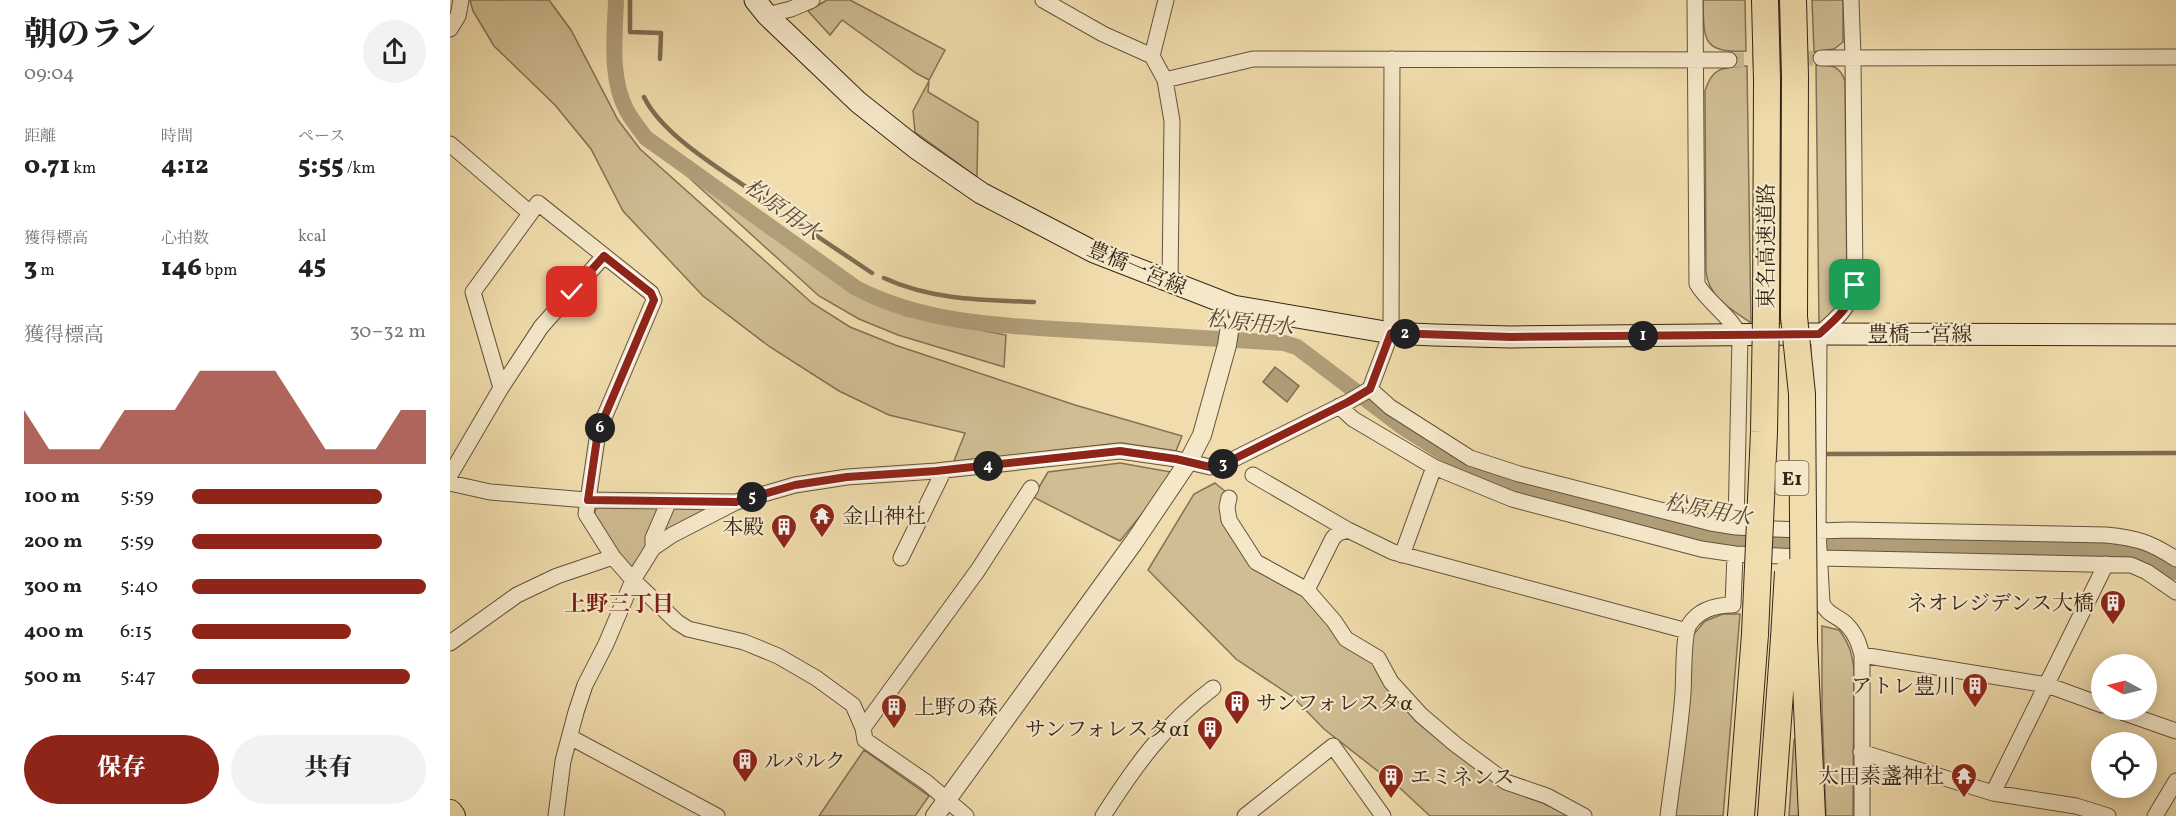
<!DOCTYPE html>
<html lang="ja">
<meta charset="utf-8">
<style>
:root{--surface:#fff;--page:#f2f2f2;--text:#222;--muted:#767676;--accent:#8f2418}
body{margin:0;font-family:Vollkorn,"Noto Serif JP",serif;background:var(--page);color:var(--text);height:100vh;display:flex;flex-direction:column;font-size:22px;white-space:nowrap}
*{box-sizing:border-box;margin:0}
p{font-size:20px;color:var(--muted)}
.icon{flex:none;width:33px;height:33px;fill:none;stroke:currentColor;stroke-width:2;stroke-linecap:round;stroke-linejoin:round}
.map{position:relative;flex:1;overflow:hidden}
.side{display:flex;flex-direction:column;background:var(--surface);width:450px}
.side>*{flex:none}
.needle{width:39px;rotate:277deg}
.tools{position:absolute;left:1641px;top:654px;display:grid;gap:12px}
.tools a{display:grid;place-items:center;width:66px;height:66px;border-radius:50%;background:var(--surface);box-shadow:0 3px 15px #0003;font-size:30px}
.pin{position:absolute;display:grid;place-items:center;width:51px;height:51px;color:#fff;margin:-26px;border-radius:12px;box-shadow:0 3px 9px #0006}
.km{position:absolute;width:30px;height:30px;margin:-15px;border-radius:50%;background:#222;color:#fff;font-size:16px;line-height:30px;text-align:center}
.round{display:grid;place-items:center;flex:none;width:63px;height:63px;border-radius:32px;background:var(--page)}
.summary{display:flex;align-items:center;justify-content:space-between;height:102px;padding:0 24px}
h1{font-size:33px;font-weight:800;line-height:45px}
.figures{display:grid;grid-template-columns:repeat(3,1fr);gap:9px;height:102px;padding:6px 24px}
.figures div{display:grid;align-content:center}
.figures b{font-size:26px;font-weight:800}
.figures small{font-size:16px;font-weight:400}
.figures p{font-size:16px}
.chart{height:168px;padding:12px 24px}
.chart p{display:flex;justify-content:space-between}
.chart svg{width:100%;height:108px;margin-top:6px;fill:var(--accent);opacity:.7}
.action{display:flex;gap:12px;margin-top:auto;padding:12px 24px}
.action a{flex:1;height:69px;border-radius:36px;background:var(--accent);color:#fff;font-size:24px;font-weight:800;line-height:69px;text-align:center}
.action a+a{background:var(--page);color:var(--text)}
ul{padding:0 24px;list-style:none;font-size:20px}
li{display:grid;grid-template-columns:96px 72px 1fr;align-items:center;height:45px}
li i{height:15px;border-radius:8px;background:var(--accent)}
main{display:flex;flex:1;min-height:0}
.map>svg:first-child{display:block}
.green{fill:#d0bd93;stroke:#827155;stroke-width:1.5}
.water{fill:#b09e79;stroke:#7e6e52;stroke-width:1.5}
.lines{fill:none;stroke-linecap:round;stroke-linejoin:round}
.stream{stroke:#7e6e52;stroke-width:4.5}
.canal{stroke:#b09e79;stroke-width:16}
.minor-tunnel{stroke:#cab78e;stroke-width:15;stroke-dasharray:15 8;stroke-linecap:butt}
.minor-casing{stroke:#63533c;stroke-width:17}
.tertiary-casing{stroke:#63533c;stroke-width:20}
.secondary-casing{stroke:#342517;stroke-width:23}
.trunk-casing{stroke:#342517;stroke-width:26}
.motorway-casing{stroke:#342517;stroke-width:28}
.minor{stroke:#f5e8c9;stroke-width:15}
.tertiary{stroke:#f5e8c9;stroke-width:18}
.secondary{stroke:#f5e8c9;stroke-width:21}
.trunk{stroke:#f0dcac;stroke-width:24}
.motorway{stroke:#f0dcac;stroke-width:26}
.motorway-bridge-casing{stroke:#342517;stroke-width:28;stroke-linecap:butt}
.motorway-bridge{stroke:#f0dcac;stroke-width:26}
.route-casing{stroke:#fff;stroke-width:12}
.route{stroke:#8f2418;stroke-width:8}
.labels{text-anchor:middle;stroke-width:4.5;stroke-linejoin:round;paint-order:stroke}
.shield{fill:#f5e8c9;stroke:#6e604c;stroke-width:1.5}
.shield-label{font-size:20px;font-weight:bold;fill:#342517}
.street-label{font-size:21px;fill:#342517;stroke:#f5e8c9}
.poi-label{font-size:21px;fill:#342517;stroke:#f5e8c9;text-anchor:start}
.water-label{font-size:22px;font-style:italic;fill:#594934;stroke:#f5e8c9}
.neighbourhood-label{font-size:22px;font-weight:bold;fill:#7a1f14;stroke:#f5e8c9}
</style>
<main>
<section class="side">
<div class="summary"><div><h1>朝のラン</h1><p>09:04</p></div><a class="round"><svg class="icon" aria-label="share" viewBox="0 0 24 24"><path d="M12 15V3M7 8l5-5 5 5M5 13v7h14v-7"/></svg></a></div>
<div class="figures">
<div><p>距離</p><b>0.71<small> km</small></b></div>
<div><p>時間</p><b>4:12</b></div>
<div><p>ペース</p><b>5:55<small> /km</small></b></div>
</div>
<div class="figures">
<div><p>獲得標高</p><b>3<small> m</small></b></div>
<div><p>心拍数</p><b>146<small> bpm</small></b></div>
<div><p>kcal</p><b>45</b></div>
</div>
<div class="chart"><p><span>獲得標高</span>30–32 m</p>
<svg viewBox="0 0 160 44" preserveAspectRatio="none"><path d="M0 44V22L10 38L20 38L30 38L40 22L50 22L60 22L70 6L80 6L90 6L100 6L110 22L120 38L130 38L140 38L150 22L160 22V44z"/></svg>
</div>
<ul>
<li><b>100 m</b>5:59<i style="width:81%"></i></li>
<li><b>200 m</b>5:59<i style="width:81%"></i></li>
<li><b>300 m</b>5:40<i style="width:100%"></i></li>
<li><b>400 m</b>6:15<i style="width:68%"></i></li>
<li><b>500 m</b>5:47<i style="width:93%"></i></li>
</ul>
<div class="action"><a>保存</a><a>共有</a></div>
</section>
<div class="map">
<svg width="1726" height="816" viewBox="0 0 1726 816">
<rect width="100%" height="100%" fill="#f0dcac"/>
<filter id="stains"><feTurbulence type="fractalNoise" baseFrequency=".00333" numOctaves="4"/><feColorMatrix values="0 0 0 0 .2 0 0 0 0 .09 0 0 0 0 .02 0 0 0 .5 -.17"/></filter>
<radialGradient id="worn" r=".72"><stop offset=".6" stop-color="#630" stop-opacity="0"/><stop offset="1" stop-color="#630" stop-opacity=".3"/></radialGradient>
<!-- green -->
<path class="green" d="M 20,0 L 99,0 L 121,30 L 168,120 L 190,149 L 362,303 L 400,327 L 445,345 L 625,405 L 732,436 L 726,451 L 671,443 L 598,451 L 502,466 L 515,433 L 439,415 L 389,391 L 320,347 L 253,296 L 173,211 L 141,149 L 105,105 L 44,46 L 23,11 Z
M 377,0 L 400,0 L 495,50 L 479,80 L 466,73 L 392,20 L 380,35 L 358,11 Z
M 1253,0 L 1295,0 L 1296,51 C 1251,53 1254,39 1253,0 Z
M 1362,0 L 1393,0 L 1393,42 L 1384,49 L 1364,52 Z
M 1366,65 C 1381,65 1390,65 1395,81 L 1397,286 L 1394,299 L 1369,326 Z
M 1297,66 L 1301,323 C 1281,309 1259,298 1256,272 L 1255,91 C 1262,66 1275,67 1297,66 Z
M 479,81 L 478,92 L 528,122 L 527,177 L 465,132 L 463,111 Z
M 225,165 L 404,294 L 457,316 L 556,335 L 554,367 L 448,335 L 409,319 L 369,296 Z
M 670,463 L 721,472 L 704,499 L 670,541 L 583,497 L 598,472 Z
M 765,483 L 776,492 L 775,525 L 855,596 L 924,662 L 936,686 L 967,722 L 1003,752 L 1055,789 L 1093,803 L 1120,816 L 980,816 L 952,790 L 874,729 L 843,697 L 786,659 L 698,570 L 744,494 Z
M 146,507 L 256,508 L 252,516 L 185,568 C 166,562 154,532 144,516 Z
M 1273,614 L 1290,614 L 1273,816 L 1224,816 L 1243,635 L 1255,621 Z
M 1372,626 L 1389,630 C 1399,643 1402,653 1404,669 L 1403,816 L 1376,816 L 1372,710 Z
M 1349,734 L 1355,816 L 1339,816 L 1344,740 Z
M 414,750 L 479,796 L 465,816 L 369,816 Z"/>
<!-- water -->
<path class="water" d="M 825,367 L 849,386 L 837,402 L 813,382 Z"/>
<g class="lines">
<!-- stream -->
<path class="stream" d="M 180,0 L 180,32 L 211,33 L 210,59
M 194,97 C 214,139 285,178 323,205
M 340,218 L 422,273
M 434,278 C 481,300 533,300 584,302
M 1374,454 L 1726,453"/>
<!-- canal -->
<path class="canal" d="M 166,0 C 165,35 159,78 177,111 C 182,120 189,129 196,138 L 406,288 C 477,325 559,326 638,331 C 703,335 768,339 834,343 L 847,347 L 954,428 L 1009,463 L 1042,477 L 1251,535 L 1299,541 L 1677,551 L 1693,553 L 1726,572"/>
<!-- minor-tunnel -->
<path class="minor-tunnel" d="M 1279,60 L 1371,58"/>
<defs>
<path id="minor" d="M 593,0 L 653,34 L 702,56
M 716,0 L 702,56 L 715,80 L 722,121 L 720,283
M 1245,0 L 1247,284 C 1259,304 1280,315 1290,336 L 1286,527
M 1401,0 L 1403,57 L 1405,285 C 1401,307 1385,320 1369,334 L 1368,531 L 1372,603 C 1378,616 1389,616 1397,625 C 1406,634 1409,644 1412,655 L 1412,816
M 317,15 L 341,9 L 362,0
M 0,29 L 8,16 L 11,0
M 1371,58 L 1726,57
M 715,80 L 803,59 L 1279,60
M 0,144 L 80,213
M 51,388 L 91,327 L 154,256
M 920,389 L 940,407 L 1020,458 L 1069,474 L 1261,523 L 1286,527 L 1368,531 L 1399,530 L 1656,535 C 1687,538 1700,542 1726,559
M 889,406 L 903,419 L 984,467 L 1062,499 L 1251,549 L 1285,554 L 1371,558 L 1681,565 L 1697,572 L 1726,592
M 0,475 L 51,388 L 23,292 L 88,203 L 201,293 L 204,300 L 148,432 L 136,514 L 163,557 L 183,580 L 227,622 L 238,629 L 294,642 L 328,656 L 366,678 L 403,705 L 413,728 L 415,740 L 476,782 L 516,816
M 803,475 L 898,530 L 943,552 L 1237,631
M 0,483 L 40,492 L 137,500 L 284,502
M 779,498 L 777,507 L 779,520 L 806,562 L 857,590 L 884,621 L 896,639 L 928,658 L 941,682 L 971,715 L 1005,744 L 1056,782 L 1097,796 L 1134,816
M 203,548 L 203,538 L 219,501
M 952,555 L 984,467
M 451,558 L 494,470
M 857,590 L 883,538 L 888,533 L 898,530
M 0,643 L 67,595 L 107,576 L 163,557
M 1412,655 L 1597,685 L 1652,705
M 1666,710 L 1726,731
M 413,728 L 528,570 L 581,488
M 120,737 L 267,816
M 1411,752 L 1543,793 L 1626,806 L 1658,816
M 1543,793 L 1656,564
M 106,816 L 113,761 L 126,712 L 135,685 L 156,644 L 183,580 L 203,548 L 222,535 L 286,502 L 345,485 L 397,477 L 486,471 L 670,451 L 726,459 L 760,467 L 780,461 L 898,402 L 920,389 L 941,333 L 942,59
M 653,816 C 685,766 715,724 763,688
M 795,816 L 883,746 L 933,816
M 1218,816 C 1223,775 1230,734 1233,693 C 1234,679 1233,635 1239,625 C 1249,609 1267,605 1283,605 L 1285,554
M 1705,816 L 1726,781"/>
<path id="tertiary" d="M 485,816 L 684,542 L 738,462 L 752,435 L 777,345 L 783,306"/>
<path id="secondary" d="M 305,0 L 317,15 L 408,102 L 466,148 L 531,193 L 644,252 L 783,306 L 941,333 L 984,335 L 1061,337 L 1361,334 L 1726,335"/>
<path id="trunk" d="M 0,812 L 3,816"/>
<path id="motorway" d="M 1315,0 L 1317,80 L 1316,316
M 1343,0 L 1345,76 L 1344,317
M 1354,640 L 1362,816
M 1291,816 L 1305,634
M 1321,816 L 1334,638"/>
</defs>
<!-- minor casing -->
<use href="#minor" class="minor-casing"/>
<!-- tertiary casing -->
<use href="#tertiary" class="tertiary-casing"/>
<!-- secondary casing -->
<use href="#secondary" class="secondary-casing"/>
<!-- trunk casing -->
<use href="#trunk" class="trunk-casing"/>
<!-- motorway casing -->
<use href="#motorway" class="motorway-casing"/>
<!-- minor -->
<use href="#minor" class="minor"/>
<!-- tertiary -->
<use href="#tertiary" class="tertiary"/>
<!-- secondary -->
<use href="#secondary" class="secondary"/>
<!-- trunk -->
<use href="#trunk" class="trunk"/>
<!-- motorway -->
<use href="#motorway" class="motorway"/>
<defs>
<path id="motorway-bridge" d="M 1344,317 L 1352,394 L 1354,640
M 1305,634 L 1314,432 L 1316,316
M 1334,638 L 1338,572"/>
</defs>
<!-- motorway-bridge casing -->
<use href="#motorway-bridge" class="motorway-bridge-casing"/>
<!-- motorway-bridge -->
<use href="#motorway-bridge" class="motorway-bridge"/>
</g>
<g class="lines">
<defs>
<path id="route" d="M 122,292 L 154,256 L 201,293 L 204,300 L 148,432 L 138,500 L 286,502 L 345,485 L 397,477 L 486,471 L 670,451 L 726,459 L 760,467 L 780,461 L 898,402 L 920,389 L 941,333 L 1061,337 L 1369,334 C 1385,320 1401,307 1405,285"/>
</defs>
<!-- route casing -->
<use href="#route" class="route-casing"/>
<!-- route -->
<use href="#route" class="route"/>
</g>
<!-- icons -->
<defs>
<symbol id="temple-pin" viewBox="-11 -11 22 30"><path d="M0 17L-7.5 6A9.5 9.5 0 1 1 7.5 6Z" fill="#8f2418" stroke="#f5e8c9"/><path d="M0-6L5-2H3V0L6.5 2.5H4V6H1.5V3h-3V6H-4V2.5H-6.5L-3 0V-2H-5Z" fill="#fff"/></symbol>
<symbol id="building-pin" viewBox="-11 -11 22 30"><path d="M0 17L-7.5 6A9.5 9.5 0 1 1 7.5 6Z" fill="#8f2418" stroke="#f5e8c9"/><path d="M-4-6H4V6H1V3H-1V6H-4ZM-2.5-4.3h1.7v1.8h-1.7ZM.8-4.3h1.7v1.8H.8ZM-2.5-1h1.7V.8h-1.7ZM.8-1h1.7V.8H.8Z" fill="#fff"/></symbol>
</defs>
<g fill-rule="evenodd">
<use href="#temple-pin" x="357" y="501" width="30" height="40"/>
<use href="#building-pin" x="319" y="512" width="30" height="40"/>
<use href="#building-pin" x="1648" y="588" width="30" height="40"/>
<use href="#building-pin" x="1510" y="671" width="30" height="40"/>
<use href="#building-pin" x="772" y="688" width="30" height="40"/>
<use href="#building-pin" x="429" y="692" width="30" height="40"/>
<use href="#building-pin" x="745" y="714" width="30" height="40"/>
<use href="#building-pin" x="280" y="746" width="30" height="40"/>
<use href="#temple-pin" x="1499" y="761" width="30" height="40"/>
<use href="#building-pin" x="926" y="762" width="30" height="40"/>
</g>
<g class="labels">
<!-- shield labels -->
<rect class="shield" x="1325.5" y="461" width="33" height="34" rx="4.5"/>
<g class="shield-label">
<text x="1342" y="485">E1</text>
</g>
<!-- street labels -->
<g class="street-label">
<text transform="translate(1316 246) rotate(-90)" y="7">東名高速道路</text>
<text transform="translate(687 268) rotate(23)" y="7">豊橋一宮線</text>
<text x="1470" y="341">豊橋一宮線</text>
</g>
<!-- poi labels -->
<g class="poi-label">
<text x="392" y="523">金山神社</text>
<text x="314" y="534" text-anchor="end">本殿</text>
<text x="1644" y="610" text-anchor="end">ネオレジデンス大橋</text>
<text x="1506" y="693" text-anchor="end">アトレ豊川</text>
<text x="806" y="710">サンフォレスタα</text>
<text x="464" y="714">上野の森</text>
<text x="740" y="736" text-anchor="end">サンフォレスタα1</text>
<text x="314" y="768">ルパルク</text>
<text x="1494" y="783" text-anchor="end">太田素盞神社</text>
<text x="960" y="784">エミネンス</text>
</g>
<!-- water labels -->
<g class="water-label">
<text transform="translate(333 209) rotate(36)" y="8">松原用水</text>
<text transform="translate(800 322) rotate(6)" y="8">松原用水</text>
<text transform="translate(1258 509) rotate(11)" y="8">松原用水</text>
</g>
<!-- neighbourhood labels -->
<g class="neighbourhood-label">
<text x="169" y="611">上野三丁目</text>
</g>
</g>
<rect width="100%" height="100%" filter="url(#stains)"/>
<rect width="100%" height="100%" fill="url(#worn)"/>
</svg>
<div class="tools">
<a><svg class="needle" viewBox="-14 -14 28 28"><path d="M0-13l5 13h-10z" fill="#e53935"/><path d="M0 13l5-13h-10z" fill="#767676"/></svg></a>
<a><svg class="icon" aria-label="locate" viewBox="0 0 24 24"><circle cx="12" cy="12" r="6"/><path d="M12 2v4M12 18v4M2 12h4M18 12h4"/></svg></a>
</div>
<div class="pin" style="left:1405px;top:285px;background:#1e9e55"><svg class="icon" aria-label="arrive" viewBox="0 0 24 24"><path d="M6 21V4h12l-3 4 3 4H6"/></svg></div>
<div class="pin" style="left:122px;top:292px;background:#d93025"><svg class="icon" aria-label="check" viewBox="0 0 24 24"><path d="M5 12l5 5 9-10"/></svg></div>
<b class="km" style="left:1193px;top:336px">1</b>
<b class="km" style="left:955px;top:334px">2</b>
<b class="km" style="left:773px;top:464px">3</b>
<b class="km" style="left:538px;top:466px">4</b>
<b class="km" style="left:302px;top:497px">5</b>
<b class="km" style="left:150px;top:428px">6</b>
</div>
</main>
